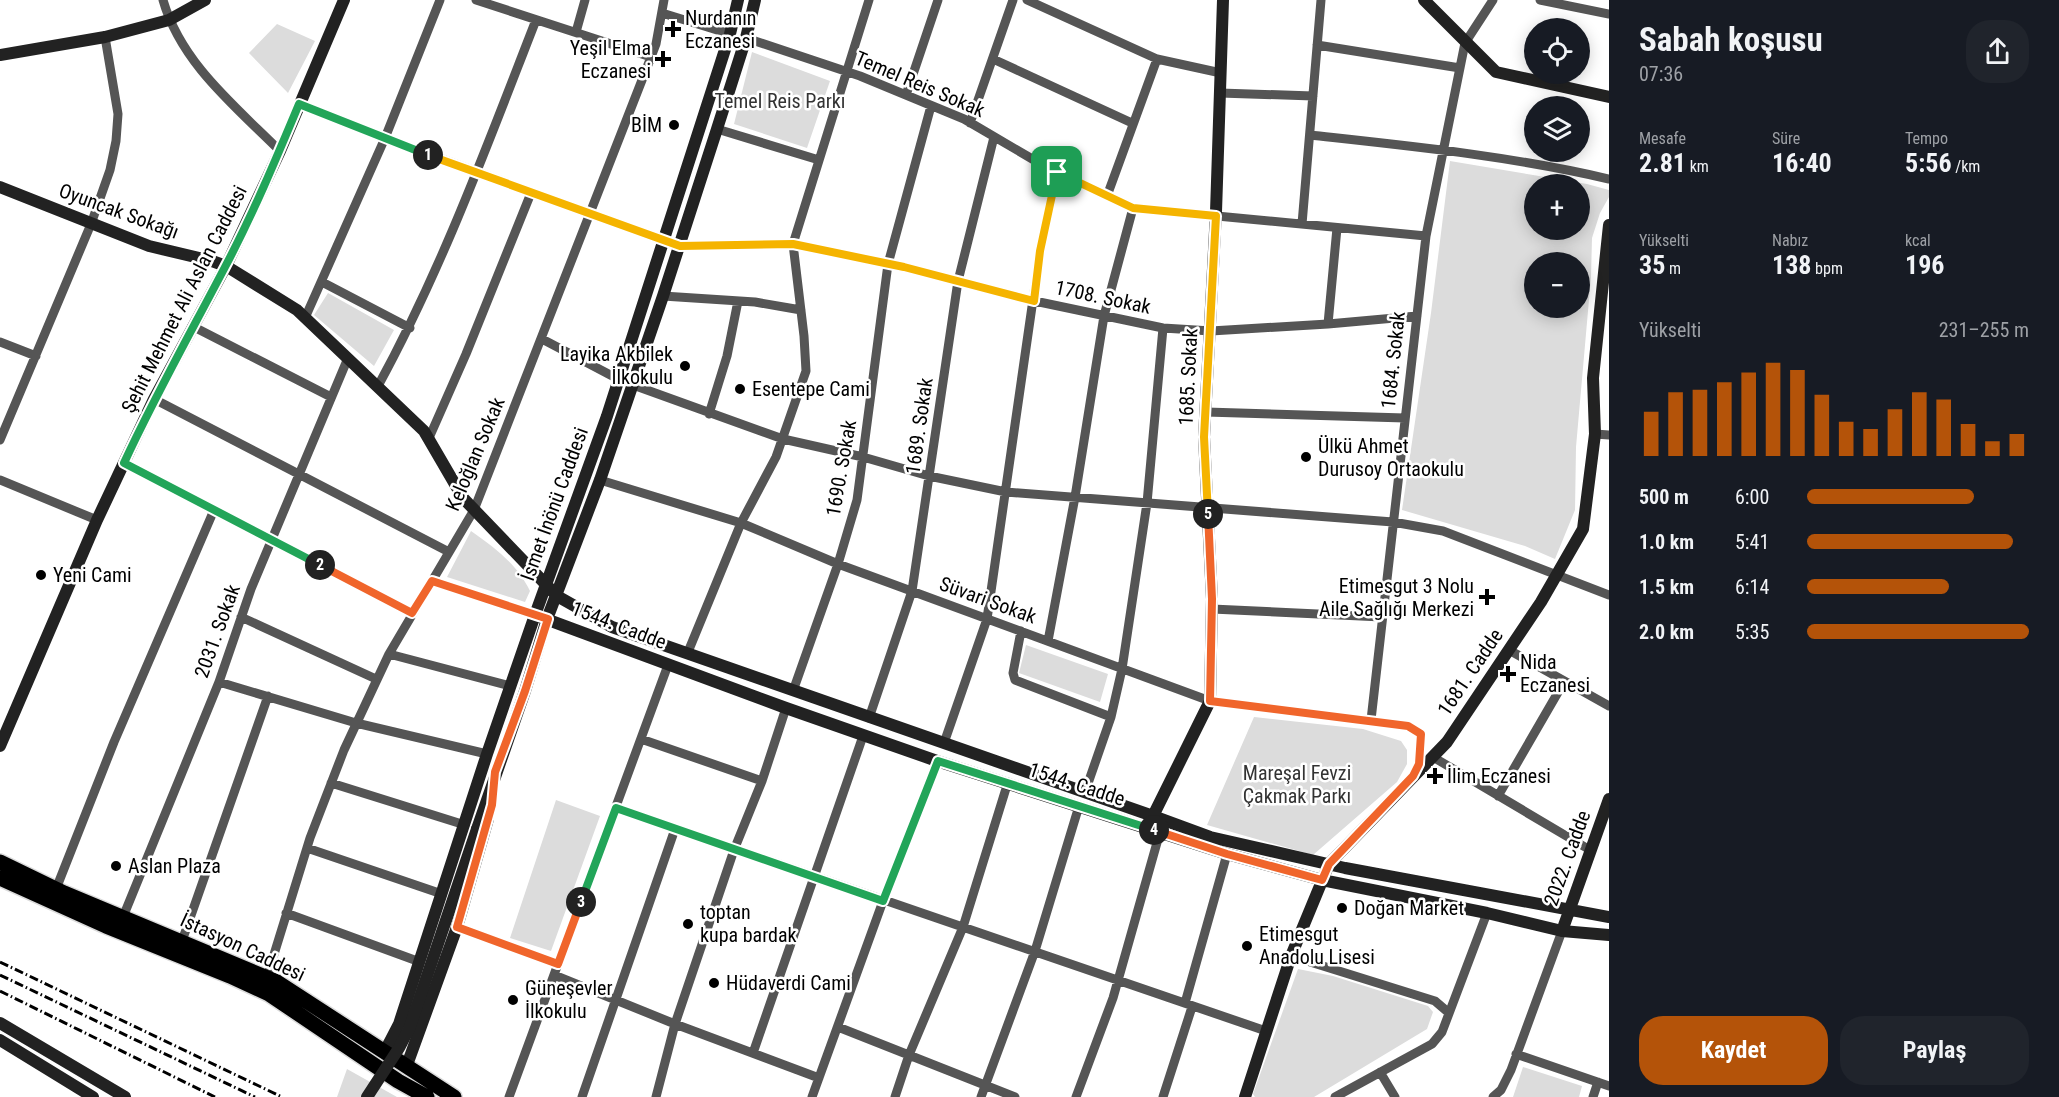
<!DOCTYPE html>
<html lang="tr">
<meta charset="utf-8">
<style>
:root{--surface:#171b24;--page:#20242c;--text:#f1f3f6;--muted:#9ea1a6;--accent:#b45309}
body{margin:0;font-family:"Roboto Condensed",sans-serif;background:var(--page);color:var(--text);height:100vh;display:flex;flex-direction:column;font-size:22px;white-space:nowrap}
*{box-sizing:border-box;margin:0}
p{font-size:20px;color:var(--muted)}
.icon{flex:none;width:33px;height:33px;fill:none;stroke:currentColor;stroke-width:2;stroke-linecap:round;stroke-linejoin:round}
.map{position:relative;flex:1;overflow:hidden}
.panel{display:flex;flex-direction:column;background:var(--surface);width:450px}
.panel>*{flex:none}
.tools{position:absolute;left:1524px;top:18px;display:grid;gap:12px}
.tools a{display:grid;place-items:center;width:66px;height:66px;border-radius:50%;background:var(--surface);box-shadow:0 3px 15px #0003;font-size:30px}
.pin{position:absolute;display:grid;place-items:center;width:51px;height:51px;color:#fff;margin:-26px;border-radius:12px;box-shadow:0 3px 9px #0006}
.km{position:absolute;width:30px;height:30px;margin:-15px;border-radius:50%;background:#222;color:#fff;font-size:16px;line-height:30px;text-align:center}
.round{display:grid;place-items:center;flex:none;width:63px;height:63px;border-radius:24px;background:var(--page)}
.head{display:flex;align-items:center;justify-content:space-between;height:102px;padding:0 30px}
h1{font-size:33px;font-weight:700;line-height:45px}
.metrics{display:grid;grid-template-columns:repeat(3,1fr);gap:9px;height:102px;padding:6px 30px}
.metrics div{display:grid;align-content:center}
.metrics b{font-size:26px;font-weight:700}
.metrics small{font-size:16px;font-weight:400}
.metrics p{font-size:16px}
.chart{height:168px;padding:12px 30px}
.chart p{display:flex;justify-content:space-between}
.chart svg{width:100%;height:108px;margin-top:6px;stroke:var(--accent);stroke-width:6}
.button{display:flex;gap:12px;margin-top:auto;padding:12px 30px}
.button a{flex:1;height:69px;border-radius:24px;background:var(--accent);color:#fff;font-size:24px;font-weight:700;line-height:69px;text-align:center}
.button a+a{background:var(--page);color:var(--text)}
ul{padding:0 30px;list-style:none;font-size:20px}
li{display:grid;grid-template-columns:96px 72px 1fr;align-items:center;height:45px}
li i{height:15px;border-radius:8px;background:var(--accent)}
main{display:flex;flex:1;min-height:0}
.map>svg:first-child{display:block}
.green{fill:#dcdcdc;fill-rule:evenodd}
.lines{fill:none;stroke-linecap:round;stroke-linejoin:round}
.primary-casing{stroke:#dbdbdb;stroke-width:18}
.street{stroke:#555;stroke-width:9}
.secondary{stroke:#222;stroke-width:12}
.primary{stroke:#000;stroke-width:15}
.rail{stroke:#000;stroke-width:3;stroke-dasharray:9 3 1.5 3;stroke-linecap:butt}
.secondary-bridge{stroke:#222;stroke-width:12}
.split-1-casing{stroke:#fff;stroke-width:12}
.split-2-casing{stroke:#fff;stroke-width:12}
.split-3-casing{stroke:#fff;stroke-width:12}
.split-4-casing{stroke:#fff;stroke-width:12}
.split-5-casing{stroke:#fff;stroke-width:12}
.split-6-casing{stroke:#fff;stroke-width:12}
.split-1{stroke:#f5b400;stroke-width:8}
.split-2{stroke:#22a559;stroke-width:8}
.split-3{stroke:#f0652b;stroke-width:8}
.split-4{stroke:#22a559;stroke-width:8}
.split-5{stroke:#f0652b;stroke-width:8}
.split-6{stroke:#f5b400;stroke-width:8}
.poi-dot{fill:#000;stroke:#fff;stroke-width:2}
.labels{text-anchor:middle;stroke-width:5;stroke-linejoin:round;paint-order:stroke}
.poi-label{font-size:20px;fill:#000;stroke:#fff;text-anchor:start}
.street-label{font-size:20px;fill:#000;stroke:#fff}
.park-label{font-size:20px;fill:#333;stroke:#fff}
</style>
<main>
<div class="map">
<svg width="1609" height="1097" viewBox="0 0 1609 1097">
<rect width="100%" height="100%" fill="#fff"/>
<!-- green -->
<path class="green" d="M 277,24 L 315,41 L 288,93 L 249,53 Z
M 752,52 L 830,81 L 807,148 L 734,124 Z
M 1450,161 L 1587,184 L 1609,190 L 1609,197 L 1600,213 L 1592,238 L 1591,277 L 1576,447 L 1575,510 L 1555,559 L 1525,546 L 1402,510 L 1431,313 ZM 1534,184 L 1580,184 L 1580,230 L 1534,230 ZM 1534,262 L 1580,262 L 1580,308 L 1534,308 Z
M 328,293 L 394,330 L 374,366 L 314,315 Z
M 471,531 C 495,548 517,564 530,591 L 525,602 L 447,577 Z
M 1026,645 L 1108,674 L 1100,702 L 1019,673 Z
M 1254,717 L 1363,729 L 1401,741 L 1407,750 L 1407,764 L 1397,782 L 1313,855 L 1207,825 Z
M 556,800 L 600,816 L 551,951 L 510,938 Z
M 1298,969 L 1333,976 L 1428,1006 L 1433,1012 L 1427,1029 L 1314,1097 L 1255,1097 L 1253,1094 Z
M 1523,1067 L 1582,1086 L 1579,1097 L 1513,1097 Z
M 347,1069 L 397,1097 L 337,1097 Z"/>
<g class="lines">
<defs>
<path id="primary" d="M 0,862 L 64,893 L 277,982 L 454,1097
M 0,878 L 106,926 L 230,976 L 269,994 L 398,1081 L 427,1097"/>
</defs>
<!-- primary casing -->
<use href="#primary" class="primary-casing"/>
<!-- street -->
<path class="street" d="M 163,0 C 181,63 235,106 280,151
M 476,0 L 651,57
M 1027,0 L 1157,59 L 1221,73
M 1540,0 L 1609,14
M 662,13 L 730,34
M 576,32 L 585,0
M 746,38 L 860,76 L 964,119 L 1046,167 L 1133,208 L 1426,236
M 1317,45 L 1460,68
M 993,59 L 1132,123
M 1220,93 L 1313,96
M 906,95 L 938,0
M 299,104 L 385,138 L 679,246 L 793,244 L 904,267 L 1025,299 L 1163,328 L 1211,331 L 1328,324 L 1417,316
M 970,123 L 1013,0
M 717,129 L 819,160
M 1310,135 C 1410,146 1511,156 1609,179
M 1107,196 L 1157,59
M 1302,224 L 1321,0
M 322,282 L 410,328
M 663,296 L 755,302 L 801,310
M 305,318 L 385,138 L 440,0
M 1328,324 L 1337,228
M 192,326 L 331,397
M 542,339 L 618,379
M 0,342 L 36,356
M 633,385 L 783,439 L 863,457 L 929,476 L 1006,492 L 1393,522 L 1443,531 L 1609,595
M 378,386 C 442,269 488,143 536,20
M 154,399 L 449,552
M 1206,412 L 1405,418
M 709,414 L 727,356 L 738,301
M 1595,434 L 1609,435
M 429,438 L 466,354 L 531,193
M 0,440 L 91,224 L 110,170 L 116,141 L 118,114 L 105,37
M 124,463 L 412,613
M 0,480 L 97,520
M 600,480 L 741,523 L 838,564 L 1210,701 L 1408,726 L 1421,734 L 1419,764 L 1415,772
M 431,581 L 535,615
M 1212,609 L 1382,617
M 241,617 L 376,679
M 1021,631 L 1013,673 L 1015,680 L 1111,717
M 1048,641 L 1075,497 L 1104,316 L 1133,208
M 1509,650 L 1609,706
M 688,652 L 741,523 L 776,457 L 806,371 L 804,336 L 793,244 L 869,0
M 389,654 L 510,686
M 219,682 L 356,723 L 487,754
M 793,691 L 838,564 L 857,500 L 888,264 L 931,106
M 869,718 L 912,591 L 958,281 L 994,137
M 1371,720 L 1426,236 L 1465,43 L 1493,0
M 641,739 L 762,781
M 944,743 L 987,619 L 1040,251 L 1057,172
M 1433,757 L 1590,850
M 331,783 L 465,825
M 1085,792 L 1111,717 L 1122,669 L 1147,503 L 1163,328
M 1498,796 L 1564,682
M 616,808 L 1266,1031
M 307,848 L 442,894
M 56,889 L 114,742 L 214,510
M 286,913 L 420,962
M 123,917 L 219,682 L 251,589 L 348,358
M 457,927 L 558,964
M 182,941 L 268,696
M 1291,956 L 1435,1001 L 1449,1013
M 554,975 L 675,1024 L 819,1078
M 267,977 L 310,838 L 344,750 L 389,654 L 474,510 L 651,57 L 656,44 L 664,0
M 1185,1003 L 1227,854
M 838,1027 L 1015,1097
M 753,1053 L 863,736
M 1516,1054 L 1609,1086
M 1380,1072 L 1395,1097
M 509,1097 L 668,665
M 582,1097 L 675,829
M 656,1097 L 675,1024 L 734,850 L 762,781 L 786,708
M 812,1097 L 883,901 L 937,761
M 895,1097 L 909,1055 L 963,927 L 1008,782
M 981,1097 L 1035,951 L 1079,806
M 1076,1097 L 1113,998 L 1160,832
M 1163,1097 L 1192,1007
M 1335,1097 L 1432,1044 L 1442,1032 L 1487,913
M 1493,1097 L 1501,1090 L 1511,1070 L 1562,931
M 1593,1097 L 1598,1082"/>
<!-- secondary -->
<path class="secondary" d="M 1424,0 L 1496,72 L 1609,97
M 0,55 L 105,37 L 169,20 L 205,0
M 0,187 L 149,246 L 212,261 L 226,266 L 297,310 L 424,431 L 463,498 L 557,596 L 612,627 L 1153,816 L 1210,837 L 1345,868 L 1609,917
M 535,615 L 786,708 L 937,761 L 1227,854 L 1322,880 L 1487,913 L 1562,931 L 1609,935
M 0,746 L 97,520 L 154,399 L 226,266 L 280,151 L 344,0
M 1153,816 L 1210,701 L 1212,599 L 1204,437 L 1216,212 L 1223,0
M 477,829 L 525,691 L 547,619 L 600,480 L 663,296 L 717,129 L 746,38 L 755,0
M 1562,931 L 1609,799
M 0,1023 L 125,1097
M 0,1040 L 93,1097
M 385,1051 L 399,1024 L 487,754 L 535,615 L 607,416 L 730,34 L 738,0
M 407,1065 L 457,927 L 488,819
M 1245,1097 L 1291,956 L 1329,864 L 1447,742 L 1541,602 L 1583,529 L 1595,434 L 1593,378 L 1609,225"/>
<!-- primary -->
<use href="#primary" class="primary"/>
<!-- rail -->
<path class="rail" d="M 0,962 L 282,1097
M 0,975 L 255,1097
M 0,991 L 215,1097"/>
<!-- secondary-bridge -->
<path class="secondary-bridge" d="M 367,1097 L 399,1048 L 409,1029 L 477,829"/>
</g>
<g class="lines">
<defs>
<path id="split-1" d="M 428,155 L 680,246 L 793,244 L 904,267 L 1034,301 L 1040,251 L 1057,172"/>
<path id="split-2" d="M 320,565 L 124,463 C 155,396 191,332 225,267 C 253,214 276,159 299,104 L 428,155"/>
<path id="split-3" d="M 320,565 L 412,613 L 432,581 L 548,619 L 525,691 L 495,772 L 492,805 L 457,927 L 558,964 L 581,902"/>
<path id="split-4" d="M 581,902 L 616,808 L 883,901 L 938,761 L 1154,830"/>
<path id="split-5" d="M 1154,830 L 1227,854 L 1322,880 L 1329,864 L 1413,776 L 1419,764 L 1421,734 L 1408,726 L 1210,701 L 1212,599 L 1208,514"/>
<path id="split-6" d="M 1057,172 L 1133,208 L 1216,216 L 1204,437 L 1208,514"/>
</defs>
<!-- split-1 casing -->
<use href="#split-1" class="split-1-casing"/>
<!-- split-2 casing -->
<use href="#split-2" class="split-2-casing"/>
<!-- split-3 casing -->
<use href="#split-3" class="split-3-casing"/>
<!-- split-4 casing -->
<use href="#split-4" class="split-4-casing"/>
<!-- split-5 casing -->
<use href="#split-5" class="split-5-casing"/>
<!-- split-6 casing -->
<use href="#split-6" class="split-6-casing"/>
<!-- split-1 -->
<use href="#split-1" class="split-1"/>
<!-- split-2 -->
<use href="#split-2" class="split-2"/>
<!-- split-3 -->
<use href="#split-3" class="split-3"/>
<!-- split-4 -->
<use href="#split-4" class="split-4"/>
<!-- split-5 -->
<use href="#split-5" class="split-5"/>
<!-- split-6 -->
<use href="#split-6" class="split-6"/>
</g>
<!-- markers -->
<g class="poi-dot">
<path d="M670 20h6v6h6v6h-6v6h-6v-6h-6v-6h6z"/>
<path d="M660 50h6v6h6v6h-6v6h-6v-6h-6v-6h6z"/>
<circle cx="674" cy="125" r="6"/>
<circle cx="685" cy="366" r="6"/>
<circle cx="740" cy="389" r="6"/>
<circle cx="1306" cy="457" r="6"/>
<circle cx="41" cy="575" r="6"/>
<path d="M1484 588h6v6h6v6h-6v6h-6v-6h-6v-6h6z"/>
<path d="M1505 665h6v6h6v6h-6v6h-6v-6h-6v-6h6z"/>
<path d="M1432 767h6v6h6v6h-6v6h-6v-6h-6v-6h6z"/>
<circle cx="116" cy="866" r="6"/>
<circle cx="1342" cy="908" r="6"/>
<circle cx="688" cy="924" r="6"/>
<circle cx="1247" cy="946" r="6"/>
<circle cx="714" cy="983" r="6"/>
<circle cx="513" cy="1000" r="6"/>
</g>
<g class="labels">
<!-- poi labels -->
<g class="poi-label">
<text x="685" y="25">Nurdanın<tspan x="685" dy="23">Eczanesi</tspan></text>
<text x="651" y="55" text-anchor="end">Yeşil Elma<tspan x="651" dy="23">Eczanesi</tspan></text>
<text x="662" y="132" text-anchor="end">BİM</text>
<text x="673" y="361" text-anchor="end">Layika Akbilek<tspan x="673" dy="23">İlkokulu</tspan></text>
<text x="752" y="396">Esentepe Cami</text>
<text x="1318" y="453">Ülkü Ahmet<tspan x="1318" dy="23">Durusoy Ortaokulu</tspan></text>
<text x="53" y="582">Yeni Cami</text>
<text x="1474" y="593" text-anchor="end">Etimesgut 3 Nolu<tspan x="1474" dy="23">Aile Sağlığı Merkezi</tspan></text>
<text x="1520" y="669">Nida<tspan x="1520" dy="23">Eczanesi</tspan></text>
<text x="1447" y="783">İlim Eczanesi</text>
<text x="128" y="873">Aslan Plaza</text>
<text x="1354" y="915">Doğan Market</text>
<text x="700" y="919">toptan<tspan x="700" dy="23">kupa bardak</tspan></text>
<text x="1259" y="941">Etimesgut<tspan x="1259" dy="23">Anadolu Lisesi</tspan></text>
<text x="726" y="990">Hüdaverdi Cami</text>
<text x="525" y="995">Güneşevler<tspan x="525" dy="23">İlkokulu</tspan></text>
</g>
<!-- street labels -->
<g class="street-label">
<text transform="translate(920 84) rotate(23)" y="7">Temel Reis Sokak</text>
<text transform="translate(119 211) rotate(20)" y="7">Oyuncak Sokağı</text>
<text transform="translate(1103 297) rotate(12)" y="7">1708. Sokak</text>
<text transform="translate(184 299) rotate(-63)" y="7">Şehit Mehmet Ali Aslan Caddesi</text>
<text transform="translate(1393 360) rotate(-84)" y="7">1684. Sokak</text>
<text transform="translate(1188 377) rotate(-87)" y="7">1685. Sokak</text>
<text transform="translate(919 426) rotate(-82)" y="7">1689. Sokak</text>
<text transform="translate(475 454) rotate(-67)" y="7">Keloğlan Sokak</text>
<text transform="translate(841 468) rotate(-80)" y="7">1690. Sokak</text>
<text transform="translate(554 504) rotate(-70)" y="7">İsmet İnönü Caddesi</text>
<text transform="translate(988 600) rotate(20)" y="7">Süvari Sokak</text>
<text transform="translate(619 625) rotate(21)" y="7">1544. Cadde</text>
<text transform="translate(217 631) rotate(-70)" y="7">2031. Sokak</text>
<text transform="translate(1470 672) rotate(-56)" y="7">1681. Cadde</text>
<text transform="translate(1077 784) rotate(18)" y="7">1544. Cadde</text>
<text transform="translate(1567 858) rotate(-70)" y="7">2022. Cadde</text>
<text transform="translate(243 947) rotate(25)" y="7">İstasyon Caddesi</text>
</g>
<!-- park labels -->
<g class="park-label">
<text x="780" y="108">Temel Reis Parkı</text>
<text x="1297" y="780">Mareşal Fevzi<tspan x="1297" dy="23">Çakmak Parkı</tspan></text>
</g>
</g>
</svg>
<div class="tools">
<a><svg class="icon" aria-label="locate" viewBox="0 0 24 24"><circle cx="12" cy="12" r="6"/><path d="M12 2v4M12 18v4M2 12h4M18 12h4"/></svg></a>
<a><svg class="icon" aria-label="layers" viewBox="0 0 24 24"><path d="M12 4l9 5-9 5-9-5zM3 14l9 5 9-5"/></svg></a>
<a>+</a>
<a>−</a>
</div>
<div class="pin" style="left:1057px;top:172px;background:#1e9e55"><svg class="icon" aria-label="arrive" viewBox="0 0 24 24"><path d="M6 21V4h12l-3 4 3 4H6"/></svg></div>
<b class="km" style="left:428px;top:155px">1</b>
<b class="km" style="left:320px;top:565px">2</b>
<b class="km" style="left:581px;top:902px">3</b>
<b class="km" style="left:1154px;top:830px">4</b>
<b class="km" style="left:1208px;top:514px">5</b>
</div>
<section class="panel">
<div class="head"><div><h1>Sabah koşusu</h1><p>07:36</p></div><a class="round"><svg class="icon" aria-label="share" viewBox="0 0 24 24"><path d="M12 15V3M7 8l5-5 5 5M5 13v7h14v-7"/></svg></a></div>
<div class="metrics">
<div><p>Mesafe</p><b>2.81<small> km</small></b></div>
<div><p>Süre</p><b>16:40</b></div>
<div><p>Tempo</p><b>5:56<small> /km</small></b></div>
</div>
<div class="metrics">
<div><p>Yükselti</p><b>35<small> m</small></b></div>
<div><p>Nabız</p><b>138<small> bpm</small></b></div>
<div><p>kcal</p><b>196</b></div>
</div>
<div class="chart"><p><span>Yükselti</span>231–255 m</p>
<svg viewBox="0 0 160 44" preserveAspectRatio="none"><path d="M5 44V26M15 44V18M25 44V17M35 44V14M45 44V10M55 44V6M65 44V9M75 44V19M85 44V30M95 44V33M105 44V25M115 44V18M125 44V21M135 44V31M145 44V38M155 44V35"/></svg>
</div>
<ul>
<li><b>500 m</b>6:00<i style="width:75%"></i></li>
<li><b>1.0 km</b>5:41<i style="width:93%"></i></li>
<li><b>1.5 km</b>6:14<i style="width:64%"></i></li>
<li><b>2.0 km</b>5:35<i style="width:100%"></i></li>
</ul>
<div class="button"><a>Kaydet</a><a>Paylaş</a></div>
</section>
</main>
